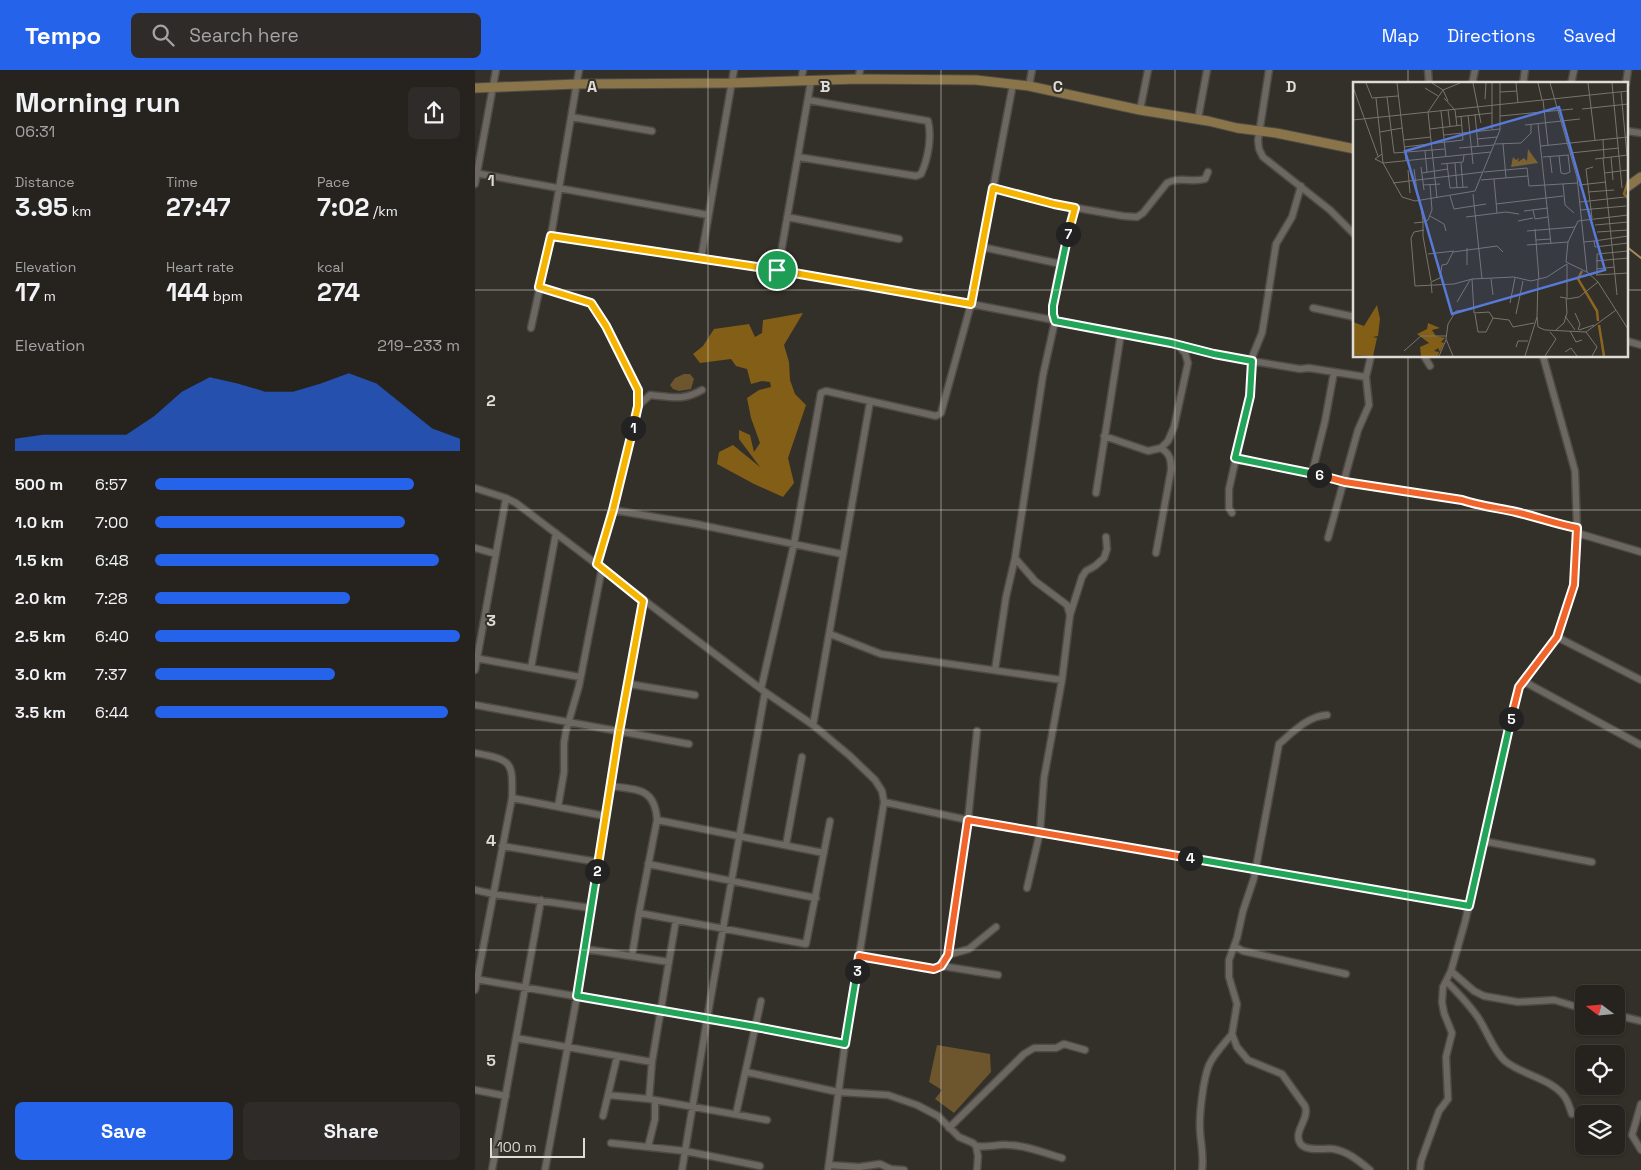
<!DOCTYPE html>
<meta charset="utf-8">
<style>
:root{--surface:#26231f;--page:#2e2b28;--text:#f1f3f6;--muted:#a4a4a4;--line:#42403d;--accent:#2563eb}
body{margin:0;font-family:"Space Grotesk",sans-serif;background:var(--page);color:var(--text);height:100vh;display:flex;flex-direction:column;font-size:19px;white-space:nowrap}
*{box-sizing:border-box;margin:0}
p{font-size:16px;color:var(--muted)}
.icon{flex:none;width:28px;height:28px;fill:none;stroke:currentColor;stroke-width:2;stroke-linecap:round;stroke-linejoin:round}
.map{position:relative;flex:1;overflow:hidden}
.sheet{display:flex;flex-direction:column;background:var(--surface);width:475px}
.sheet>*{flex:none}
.needle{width:32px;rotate:286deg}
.tools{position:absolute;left:1100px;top:915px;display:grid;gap:10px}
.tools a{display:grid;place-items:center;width:50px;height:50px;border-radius:8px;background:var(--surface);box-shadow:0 1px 4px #0004,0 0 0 1px var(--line);font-size:25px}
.scale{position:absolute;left:15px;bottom:12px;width:95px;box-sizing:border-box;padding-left:5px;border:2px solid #dfdcd8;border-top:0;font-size:14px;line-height:18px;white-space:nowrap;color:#dfdcd8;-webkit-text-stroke:4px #332f29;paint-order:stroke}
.pin{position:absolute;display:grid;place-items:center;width:42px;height:42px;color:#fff;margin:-21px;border:2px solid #fff;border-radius:50%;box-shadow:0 1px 5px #0007}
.km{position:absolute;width:25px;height:25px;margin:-12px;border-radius:50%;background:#222;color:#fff;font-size:14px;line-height:25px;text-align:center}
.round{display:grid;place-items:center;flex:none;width:52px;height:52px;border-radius:8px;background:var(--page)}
.overview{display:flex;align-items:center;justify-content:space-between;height:85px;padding:0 15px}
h1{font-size:28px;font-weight:600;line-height:38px}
.stats{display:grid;grid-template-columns:repeat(3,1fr);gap:8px;height:85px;padding:5px 15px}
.stats div{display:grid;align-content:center}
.stats b{font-size:25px;font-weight:600}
.stats small{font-size:14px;font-weight:400}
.stats p{font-size:14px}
.chart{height:140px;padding:10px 15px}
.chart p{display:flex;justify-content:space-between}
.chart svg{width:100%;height:90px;margin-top:5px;fill:var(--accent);opacity:.7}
.action{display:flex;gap:10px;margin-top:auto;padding:10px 15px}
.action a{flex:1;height:58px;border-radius:8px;background:var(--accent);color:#fff;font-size:20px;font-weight:600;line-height:58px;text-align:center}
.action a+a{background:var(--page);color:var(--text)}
ul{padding:0 15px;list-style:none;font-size:16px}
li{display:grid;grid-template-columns:80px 60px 1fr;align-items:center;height:38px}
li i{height:12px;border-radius:6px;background:var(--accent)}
header{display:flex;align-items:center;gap:30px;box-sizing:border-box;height:70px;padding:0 25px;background:var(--accent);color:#fff}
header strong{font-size:24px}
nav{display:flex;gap:28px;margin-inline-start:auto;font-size:18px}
.search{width:350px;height:45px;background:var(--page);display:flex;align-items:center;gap:12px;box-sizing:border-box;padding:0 18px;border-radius:8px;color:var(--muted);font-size:19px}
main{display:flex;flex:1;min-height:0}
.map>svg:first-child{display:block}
.green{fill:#6d552e}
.forest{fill:#835e17}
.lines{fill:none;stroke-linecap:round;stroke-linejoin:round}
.stream{stroke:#a48958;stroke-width:2}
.minor-casing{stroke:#4e4a45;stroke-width:9}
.secondary-casing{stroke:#4e4a45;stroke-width:11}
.minor{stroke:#6c6760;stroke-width:6}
.secondary{stroke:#8a7449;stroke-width:9}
.split-1-casing{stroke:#fff;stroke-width:10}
.split-2-casing{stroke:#fff;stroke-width:10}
.split-3-casing{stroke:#fff;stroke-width:10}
.split-4-casing{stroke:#fff;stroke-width:10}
.split-5-casing{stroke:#fff;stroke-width:10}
.split-6-casing{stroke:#fff;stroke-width:10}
.split-7-casing{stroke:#fff;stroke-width:10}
.split-8-casing{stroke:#fff;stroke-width:10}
.split-1{stroke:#f5b400;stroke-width:6}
.split-2{stroke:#f5b400;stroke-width:6}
.split-3{stroke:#22a559;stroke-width:6}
.split-4{stroke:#f0652b;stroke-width:6}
.split-5{stroke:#22a559;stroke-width:6}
.split-6{stroke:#f0652b;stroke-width:6}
.split-7{stroke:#22a559;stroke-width:6}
.split-8{stroke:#f5b400;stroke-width:6}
.grid{fill:none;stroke:#dfdcd8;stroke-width:1;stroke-opacity:0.55}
.inset-river{fill:none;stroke:#8b6621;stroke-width:2.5}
.inset-road{fill:none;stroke:#78746f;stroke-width:1}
.view{fill:#5779d8;fill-opacity:0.15;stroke:#5779d8;stroke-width:2.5}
.inset-edge{fill:none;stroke:#dfdcd8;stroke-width:2.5}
.grid-label{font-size:16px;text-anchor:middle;font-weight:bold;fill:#dfdcd8;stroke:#332f29;stroke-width:4;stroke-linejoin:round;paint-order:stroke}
</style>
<header>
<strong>Tempo</strong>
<div class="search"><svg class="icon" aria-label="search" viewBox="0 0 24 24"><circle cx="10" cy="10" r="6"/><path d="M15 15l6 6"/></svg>Search here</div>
<nav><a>Map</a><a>Directions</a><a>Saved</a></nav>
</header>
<main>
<section class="sheet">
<div class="overview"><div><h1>Morning run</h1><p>06:31</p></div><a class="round"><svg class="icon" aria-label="share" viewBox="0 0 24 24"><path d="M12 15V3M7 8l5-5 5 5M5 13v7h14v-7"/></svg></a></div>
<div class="stats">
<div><p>Distance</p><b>3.95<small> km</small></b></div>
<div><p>Time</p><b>27:47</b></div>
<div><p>Pace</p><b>7:02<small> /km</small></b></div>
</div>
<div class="stats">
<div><p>Elevation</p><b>17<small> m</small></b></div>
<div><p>Heart rate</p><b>144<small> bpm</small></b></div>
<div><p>kcal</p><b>274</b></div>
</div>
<div class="chart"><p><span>Elevation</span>219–233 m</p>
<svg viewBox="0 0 160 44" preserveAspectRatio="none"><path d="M0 44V38L10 36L20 36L30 36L40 36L50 27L60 15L70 8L80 11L90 15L100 15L110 11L120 6L130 11L140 22L150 33L160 38V44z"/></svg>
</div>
<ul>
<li><b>500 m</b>6:57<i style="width:85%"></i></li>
<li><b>1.0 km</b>7:00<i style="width:82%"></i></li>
<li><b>1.5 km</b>6:48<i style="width:93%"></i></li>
<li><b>2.0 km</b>7:28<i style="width:64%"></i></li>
<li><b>2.5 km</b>6:40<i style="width:100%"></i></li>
<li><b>3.0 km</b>7:37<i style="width:59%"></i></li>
<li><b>3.5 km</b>6:44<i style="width:96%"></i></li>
</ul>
<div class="action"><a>Save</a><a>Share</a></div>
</section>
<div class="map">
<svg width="1166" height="1100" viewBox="0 0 1166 1100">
<rect width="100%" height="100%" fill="#332f29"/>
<!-- green -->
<path class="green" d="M 209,304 L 215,304 L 219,309 L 216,319 L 204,321 L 198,319 L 195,315 L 200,308 Z
M 462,975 L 515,984 L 516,1002 L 479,1043 L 460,1029 L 467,1020 L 454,1012 Z"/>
<!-- forest -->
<path class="forest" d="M 328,243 L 309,275 L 314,292 L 315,310 L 320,324 L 331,335 L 313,388 L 319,413 L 308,427 L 279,414 L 242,394 L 244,382 L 258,375 L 285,397 L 264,369 L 264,360 L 275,365 L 279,382 L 285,373 L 276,348 L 272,328 L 284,320 L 296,317 L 295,312 L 287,311 L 276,314 L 272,299 L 261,296 L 256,289 L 225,293 L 218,284 L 228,276 L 239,259 L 274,254 L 280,267 L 287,263 L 288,250 Z"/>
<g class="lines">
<!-- stream -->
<path class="stream" d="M 1152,177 L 1166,188"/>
<defs>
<path id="minor" d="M 794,0 L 783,70 L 784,79 L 788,87 L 855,140 L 880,165
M 953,0 L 954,14
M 383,9 L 385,0
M 326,11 L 328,0
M 997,14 L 1000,0
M 1048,14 L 1050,0
M 1096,14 L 1099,0
M 1151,14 L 1153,0
M 554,16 L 557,0
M 665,40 L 673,0
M 96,47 L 177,61
M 723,49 L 732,0
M 1152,61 L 1166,63
M 323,87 L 441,106 L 446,104 C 453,89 457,67 453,51 L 333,30
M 0,103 L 233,145
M 0,114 L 21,0
M 518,119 L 579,134 L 648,146 L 662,147 L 668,143 L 692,113 C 704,106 717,113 730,109 L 733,102
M 312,147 L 424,169
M 76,166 L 303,200 L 496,234 L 696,273 L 739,284 L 777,291 L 825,299 L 834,298 L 891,307
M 507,177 L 586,194
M 226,189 L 259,0
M 303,200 L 336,11
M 64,217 L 116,233 L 131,256 L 163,320 L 163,336 L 153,382 L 123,494
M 838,238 L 880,247
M 56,258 L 76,166 L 104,0
M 1152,271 L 1166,275
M 949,286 L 955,296
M 1068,286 L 1100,401 L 1102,458 L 1099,515 L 1082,567 L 1044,617 L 990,852 L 976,901 L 999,921 L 1009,926 L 1043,932 L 1079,930 L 1109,939
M 163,336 L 175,325 C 196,327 208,331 227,320
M 629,366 L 673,381 L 686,378 L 693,371 L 699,357 L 713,293 L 710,283 L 703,275
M 760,389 L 837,403 L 870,412 L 987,430 C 1005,436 1023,438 1041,442 C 1062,447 1081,454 1102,458
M 837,403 L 850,351 L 859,302
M 0,418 L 31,428 L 41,433 L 290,622 L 338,655 L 375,686 L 400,710 L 407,721 L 409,732 L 370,974 L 353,1100
M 621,423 L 646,263
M 138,440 L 221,454 L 367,484
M 757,443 L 754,438 L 754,419 L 775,326 L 778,285 L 787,263 L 790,245 L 801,174 L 817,147 L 826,116
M 1102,463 L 1166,482
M 853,468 L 883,360 L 894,335 L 891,307 L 896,286
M 0,478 L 21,484
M 681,483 L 696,400 C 696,389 695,384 686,378
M 540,488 L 560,511 L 592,535 L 595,545
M 355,564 L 406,584 L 587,610
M 1082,567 L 1166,610
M 0,588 L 105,607
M 56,598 L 81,463
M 0,600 L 31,428
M 520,600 L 531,527 L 540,488 L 568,305 L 580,251 C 573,230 594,162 600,138
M 1048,611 L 1166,675
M 154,614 L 220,625
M 286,619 L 319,474 L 346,323 L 351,321 L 461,346 L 466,343 L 496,234 L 538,14
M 0,635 L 214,674
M 852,645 C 833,646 818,662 804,674 L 779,808 L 768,841 L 762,868 L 754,890 L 754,907 L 762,934 L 757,964 L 762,977 L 773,990 L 807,1004 L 830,1036 C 835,1049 818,1061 825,1073 C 830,1082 849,1078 858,1079 C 872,1081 884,1091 895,1100
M 338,655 L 395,332
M 0,683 C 37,690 38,691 37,728 L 0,920
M 135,716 C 162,720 180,717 182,750 L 164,843 L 157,886
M 37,728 L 130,746
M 409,732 L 493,750 L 681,783 L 736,791 L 994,836
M 83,737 L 89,702 L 89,673 L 91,661 L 104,616 L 127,498
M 182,750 L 349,783
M 1008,771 L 1117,792
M 311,775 L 327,687
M 27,776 L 123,792
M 173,794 L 341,828
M 552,818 L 565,762 L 569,708 L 587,610 L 595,545 L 607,507 L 611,501 L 620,496 L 629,488 L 632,479 L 631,467
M 0,820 L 18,824 L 116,838
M 164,843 L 331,874 L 355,751
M 759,876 L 768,881 L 871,904
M 110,879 L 194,892
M 384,885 L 459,899 L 467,896 L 473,885 L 493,750 L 502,661
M 473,885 L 494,879 L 521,857
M 467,896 L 523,905
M 0,909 L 281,957 L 370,974
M 971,911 C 983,923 995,935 1004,949 C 1013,963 1018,980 1030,991 C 1047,1005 1081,1010 1091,1029 C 1094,1034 1095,1039 1097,1044
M 1141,945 L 1166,951
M 41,968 L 177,992
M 271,1002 L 363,1022 L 413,1025 L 442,1035 L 463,1046 L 484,1067 L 498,1073 L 501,1076 L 503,1086 L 502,1100
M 0,1020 L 31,1026
M 133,1025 L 174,1029 L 292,1050
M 174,1029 L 177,992 L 201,850
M 1166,1034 L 1157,1065 L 1166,1080
M 261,1044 L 286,931
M 128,1046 L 142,987
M 474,1058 L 549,984 L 559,978 L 581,978 L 589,974 L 610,980
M 136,1073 L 210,1081 L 285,1096
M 501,1076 C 512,1078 522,1074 533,1075 C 551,1075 569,1083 587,1088
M 173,1077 L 180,1049 L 180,1030
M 354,1095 L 384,1097 L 405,1094 L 416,1099 L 429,1100
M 17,1100 L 66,830
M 70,1100 L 102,926 L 135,716 L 168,531
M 207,1100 L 232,949 L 290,622
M 727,1100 C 729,1087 726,1075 725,1061 C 724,1045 728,1010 734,995 C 739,984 749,974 757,964
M 945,1100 L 946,1091 L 964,1041 L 973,1029 L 971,987 L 977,963 L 969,943 L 967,932 L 968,917 L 976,901"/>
<path id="secondary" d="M 0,18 L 102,14 L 256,13 L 383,9 L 501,10 L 554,16 L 665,40 L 733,51 L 762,58 L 801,63 L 880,79
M 1152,117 L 1166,107"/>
</defs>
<!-- minor casing -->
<use href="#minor" class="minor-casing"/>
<!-- secondary casing -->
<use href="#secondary" class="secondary-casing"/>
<!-- minor -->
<use href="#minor" class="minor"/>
<!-- secondary -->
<use href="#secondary" class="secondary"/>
</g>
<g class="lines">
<defs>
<path id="split-1" d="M 158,358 L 163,336 L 163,320 L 131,256 L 116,233 L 64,217 L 76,166 L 302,200"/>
<path id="split-2" d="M 122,801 L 144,662 L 168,531 L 122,494 L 138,440 L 158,358"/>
<path id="split-3" d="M 122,801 L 102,926 L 281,957 L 370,974 L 382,901"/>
<path id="split-4" d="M 382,901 L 384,886 L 459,899 L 466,896 L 473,885 L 493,750 L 715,788"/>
<path id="split-5" d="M 715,788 L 994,836 L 1036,649"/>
<path id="split-6" d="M 844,405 L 870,412 L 987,430 C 1005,436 1023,438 1041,442 C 1062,447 1081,454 1102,458 L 1099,515 L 1082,567 L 1044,617 L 1036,649"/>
<path id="split-7" d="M 593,164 L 578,236 L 578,244 L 580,251 L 696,273 L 739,284 L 777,291 L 775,326 L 760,388 L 844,405"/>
<path id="split-8" d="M 302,200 L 496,234 L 518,118 L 579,134 L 600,138 L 593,164"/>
</defs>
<!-- split-1 casing -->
<use href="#split-1" class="split-1-casing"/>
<!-- split-2 casing -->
<use href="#split-2" class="split-2-casing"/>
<!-- split-3 casing -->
<use href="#split-3" class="split-3-casing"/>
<!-- split-4 casing -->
<use href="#split-4" class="split-4-casing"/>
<!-- split-5 casing -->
<use href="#split-5" class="split-5-casing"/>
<!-- split-6 casing -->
<use href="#split-6" class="split-6-casing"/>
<!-- split-7 casing -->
<use href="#split-7" class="split-7-casing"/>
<!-- split-8 casing -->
<use href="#split-8" class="split-8-casing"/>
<!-- split-1 -->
<use href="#split-1" class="split-1"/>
<!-- split-2 -->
<use href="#split-2" class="split-2"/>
<!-- split-3 -->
<use href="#split-3" class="split-3"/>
<!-- split-4 -->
<use href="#split-4" class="split-4"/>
<!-- split-5 -->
<use href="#split-5" class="split-5"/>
<!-- split-6 -->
<use href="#split-6" class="split-6"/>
<!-- split-7 -->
<use href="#split-7" class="split-7"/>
<!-- split-8 -->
<use href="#split-8" class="split-8"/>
</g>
<!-- grid -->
<path class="grid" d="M 233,0 L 233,1100M 466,0 L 466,1100M 700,0 L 700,1100M 933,0 L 933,14M 0,220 L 880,220M 1152,220 L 1166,220M 933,286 L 933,1100M 0,440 L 1166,440M 0,660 L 1166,660M 0,880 L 1166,880"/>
<!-- overview -->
<g transform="translate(878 12)">
<rect width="275" height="275" fill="#332f29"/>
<path d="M 175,67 L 185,81 L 158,85 L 160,75 L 163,78 L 166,76 L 165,80 L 171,76 L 174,79 ZM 24,223 L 27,237 L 25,254 L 20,255 L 24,256 L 20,274 L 0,273 L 0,240 L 11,244 ZM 75,241 L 87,246 L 79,248 L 83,254 L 92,256 L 88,260 L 91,261 L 87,270 L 85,266 L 81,269 L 86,270 L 85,274 L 68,274 L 67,265 L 76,261 L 64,252 L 74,247 Z" fill="#835e17"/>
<path class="inset-river" d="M 275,99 L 271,112 L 275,116M 229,189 L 225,197 L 244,229 L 245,239M 246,243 L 251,274"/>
<path class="inset-road" d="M 13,1 L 19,16 L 45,14M 44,1 L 53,79M 79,1 L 90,8 L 95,19M 120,1 L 128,41M 163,1 L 165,21M 185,1 L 189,18M 197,1 L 224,95 L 234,190 L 245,200 L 275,247M 235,1 L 242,58M 259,1 L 269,106M 0,5 L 25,74M 72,6 L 85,14M 147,10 L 164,9M 268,10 L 274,73M 34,15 L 41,71 L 92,67M 23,16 L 30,81 L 49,115 L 62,119 L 122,109 L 147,48 L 147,1M 91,16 L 102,28 L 104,44M 132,17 L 133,1M 190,18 L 195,63M 229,27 L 275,22M 95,28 L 97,44M 88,29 L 93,75M 122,32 L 125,64M 115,33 L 120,82M 147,34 L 220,27M 103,35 L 139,31M 0,38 L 275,9M 185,42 L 198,162M 172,43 L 227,37M 77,47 L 109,43M 139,47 L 139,1M 27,50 L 49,46M 91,53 L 147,47M 124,57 L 144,55M 51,58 L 78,55M 250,58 L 251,76M 142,62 L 168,61 L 178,51 L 178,43M 150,62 L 153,96M 188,64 L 275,55M 51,65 L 110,58 L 108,34M 106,66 L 141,63M 72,69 L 74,90M 217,71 L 266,66M 29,72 L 22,77 L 30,81 L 138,70M 206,74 L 208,91 L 212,92 L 217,90 L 215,73M 190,75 L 216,73M 197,75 L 199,91M 258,75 L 260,98M 250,76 L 264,213M 242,77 L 275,73M 102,81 L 104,106M 108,81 L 110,105M 88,82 L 110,80 L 111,73M 94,82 L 97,106 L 115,105M 68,85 L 71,108M 61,87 L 64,109M 55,88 L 57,111M 131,90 L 174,86 L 176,104 L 225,101M 69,91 L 95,87M 252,91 L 275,88M 141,97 L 144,131M 128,98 L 175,94M 40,101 L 130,90M 210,102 L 212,123 L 221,131M 70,103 L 87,102M 77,103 L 79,128 L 75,138 L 70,140 L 70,154 L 78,199M 226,103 L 253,100M 235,110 L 261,108M 120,112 L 129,197M 97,114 L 101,127 L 133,122M 84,116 L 75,30 L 90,8 L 107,1M 227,120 L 272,115M 143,122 L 210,114M 180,128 L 182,137 L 195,135M 228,128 L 273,124M 171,129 L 195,126M 77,134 L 91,142 L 93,149M 113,135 L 153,130 L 166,132M 239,136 L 233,87 L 240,85M 165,139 L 180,136M 61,141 L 70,140 L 67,118M 242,143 L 275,140M 182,147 L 186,197M 71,148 L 61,150 L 58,156 L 62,204 L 101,202 L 119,197M 174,149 L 222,145M 244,150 L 275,148M 183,158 L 198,157M 241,159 L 275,154M 231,160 L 241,159 L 242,165 L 275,161M 174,163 L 215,160M 114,166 L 114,183M 75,172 L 101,169M 243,179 L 275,176M 214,182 L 214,217 L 226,215 L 245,200M 243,187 L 262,185M 234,190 L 213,180 L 215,160 L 225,139 L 275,133M 243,193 L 275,191M 244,193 L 244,172 L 275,169M 138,197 L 140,213M 79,211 L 78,200 L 87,196 L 89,183 L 94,182 L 100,170 L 144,164 L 150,170M 104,220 L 117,198M 157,221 L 162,196M 222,231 L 227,242 L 225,248M 122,232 L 125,250 L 133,250 L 140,236M 163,232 L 170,199M 212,234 L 222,248M 184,235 L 185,245 L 192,248 L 233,250 L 263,228M 181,241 L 160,245 L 156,238 L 140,236 L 136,230 L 121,231 L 119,197 L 161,195 L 178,199 L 194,195 L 214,182M 203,248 L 211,241 L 214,231 L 213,216 L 207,215M 226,248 L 241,243M 217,249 L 223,260 L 229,258M 233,250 L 244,265 L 239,274M 163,265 L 165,259 L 175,259M 51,269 L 68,254 L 93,254M 212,270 L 218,266 L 224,274M 86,274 L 93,258M 100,274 L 93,257 L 95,242 L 103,229 L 119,227M 172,274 L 184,235 L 185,197M 192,274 L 203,257 L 197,250"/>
<path class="view" d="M 206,25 L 252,188 L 99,232 L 52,69 Z"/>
<rect width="275" height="275" class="inset-edge"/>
</g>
<g class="grid-label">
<text x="117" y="22">A</text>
<text x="350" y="22">B</text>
<text x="583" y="22">C</text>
<text x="816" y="22">D</text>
<text x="16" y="116">1</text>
<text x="16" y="336">2</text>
<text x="16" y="556">3</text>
<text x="16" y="776">4</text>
<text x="16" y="996">5</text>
</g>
</svg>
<div class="tools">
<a><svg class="needle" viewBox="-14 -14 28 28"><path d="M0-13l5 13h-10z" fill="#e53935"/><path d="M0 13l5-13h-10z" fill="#a4a4a4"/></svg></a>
<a><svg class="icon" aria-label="locate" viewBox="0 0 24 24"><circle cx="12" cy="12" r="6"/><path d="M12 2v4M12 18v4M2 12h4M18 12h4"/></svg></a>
<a><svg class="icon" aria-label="layers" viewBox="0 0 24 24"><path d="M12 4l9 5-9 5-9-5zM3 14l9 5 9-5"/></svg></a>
</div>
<div class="scale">100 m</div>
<div class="pin" style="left:302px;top:200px;background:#1e9e55"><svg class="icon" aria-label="arrive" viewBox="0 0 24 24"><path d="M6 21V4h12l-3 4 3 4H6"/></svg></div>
<b class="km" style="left:158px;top:358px">1</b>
<b class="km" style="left:122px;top:801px">2</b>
<b class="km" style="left:382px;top:901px">3</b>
<b class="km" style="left:715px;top:788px">4</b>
<b class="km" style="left:1036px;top:649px">5</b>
<b class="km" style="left:844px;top:405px">6</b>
<b class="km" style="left:593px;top:164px">7</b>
</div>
</main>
